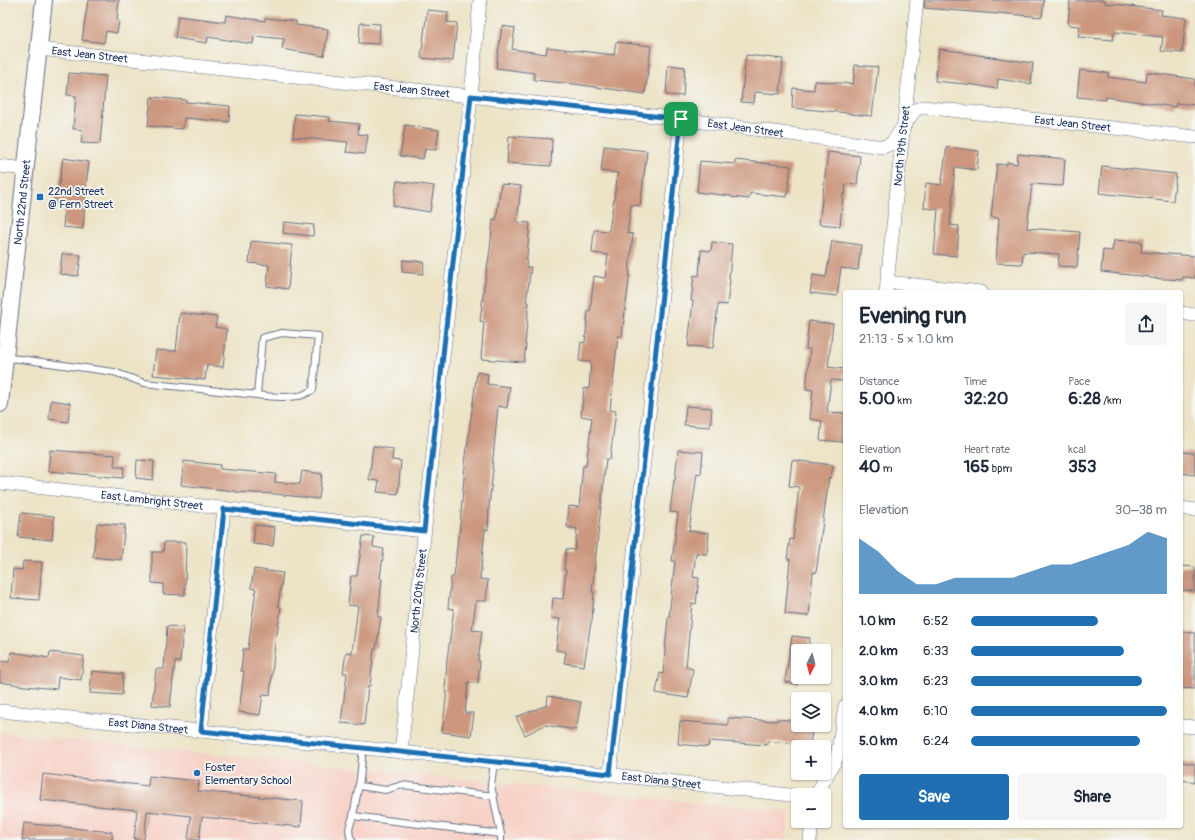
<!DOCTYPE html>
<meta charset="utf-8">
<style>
:root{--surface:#fff;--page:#f6f6f7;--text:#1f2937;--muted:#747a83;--accent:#1f6fb2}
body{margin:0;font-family:Pangolin,sans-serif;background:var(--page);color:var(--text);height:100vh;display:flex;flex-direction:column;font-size:15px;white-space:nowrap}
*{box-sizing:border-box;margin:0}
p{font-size:13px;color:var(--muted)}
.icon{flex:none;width:22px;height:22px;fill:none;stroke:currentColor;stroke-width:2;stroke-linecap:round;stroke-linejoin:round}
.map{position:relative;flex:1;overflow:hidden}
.drawer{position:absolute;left:843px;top:290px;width:340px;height:538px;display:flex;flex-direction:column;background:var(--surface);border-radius:4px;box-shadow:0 1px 3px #0004}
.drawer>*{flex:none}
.needle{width:26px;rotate:186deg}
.controls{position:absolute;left:791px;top:644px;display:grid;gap:8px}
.controls a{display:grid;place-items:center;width:40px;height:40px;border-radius:4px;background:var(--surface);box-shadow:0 1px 3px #0004;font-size:20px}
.pin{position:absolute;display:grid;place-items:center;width:34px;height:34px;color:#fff;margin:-17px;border-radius:8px;box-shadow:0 2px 6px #0006}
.round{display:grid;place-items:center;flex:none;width:42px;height:42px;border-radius:4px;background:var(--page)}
.headline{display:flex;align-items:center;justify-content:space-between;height:68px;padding:0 16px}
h1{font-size:22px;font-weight:700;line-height:30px}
.metrics{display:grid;grid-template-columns:repeat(3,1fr);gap:6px;height:68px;padding:4px 16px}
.metrics div{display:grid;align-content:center}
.metrics b{font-size:17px;font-weight:700}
.metrics small{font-size:11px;font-weight:400}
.metrics p{font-size:11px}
.chart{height:112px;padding:8px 16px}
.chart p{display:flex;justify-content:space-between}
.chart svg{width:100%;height:72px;margin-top:4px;fill:var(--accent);opacity:.7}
.action{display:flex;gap:8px;margin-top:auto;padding:8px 16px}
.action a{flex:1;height:46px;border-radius:4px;background:var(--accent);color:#fff;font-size:16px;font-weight:700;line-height:46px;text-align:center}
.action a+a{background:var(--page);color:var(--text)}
ul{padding:0 16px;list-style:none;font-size:13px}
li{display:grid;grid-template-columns:64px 48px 1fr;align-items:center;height:30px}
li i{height:10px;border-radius:5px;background:var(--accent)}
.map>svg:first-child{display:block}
.built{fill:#f7d1c6}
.building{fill:#cc977e}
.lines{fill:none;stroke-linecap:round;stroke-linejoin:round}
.service-casing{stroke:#646e83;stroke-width:8}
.minor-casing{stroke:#646e83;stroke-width:14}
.tertiary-casing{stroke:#646e83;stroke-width:18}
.service{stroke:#fff;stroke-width:6}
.minor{stroke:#fff;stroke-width:13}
.tertiary{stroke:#fff;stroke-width:16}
.route-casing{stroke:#fff;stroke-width:8}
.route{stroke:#1f6fb2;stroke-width:5}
.poi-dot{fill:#1f6fb2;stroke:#f6f6f2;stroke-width:1.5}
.labels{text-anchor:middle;stroke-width:3.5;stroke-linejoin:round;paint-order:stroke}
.street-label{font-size:11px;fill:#1b2f5e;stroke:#f6f6f2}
.poi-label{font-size:11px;fill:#1b2f5e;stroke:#f6f6f2;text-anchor:start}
</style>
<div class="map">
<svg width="1195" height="840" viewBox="0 0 1195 840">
<rect width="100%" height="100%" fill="#f6f6f2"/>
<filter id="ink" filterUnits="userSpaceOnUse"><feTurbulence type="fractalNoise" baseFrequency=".025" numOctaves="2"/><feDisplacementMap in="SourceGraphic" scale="8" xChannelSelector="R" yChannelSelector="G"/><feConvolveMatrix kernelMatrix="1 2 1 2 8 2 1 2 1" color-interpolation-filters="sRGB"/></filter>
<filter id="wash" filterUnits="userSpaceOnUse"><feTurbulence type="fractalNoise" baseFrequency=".012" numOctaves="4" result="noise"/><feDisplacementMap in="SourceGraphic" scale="16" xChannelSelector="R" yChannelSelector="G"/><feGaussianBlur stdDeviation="0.9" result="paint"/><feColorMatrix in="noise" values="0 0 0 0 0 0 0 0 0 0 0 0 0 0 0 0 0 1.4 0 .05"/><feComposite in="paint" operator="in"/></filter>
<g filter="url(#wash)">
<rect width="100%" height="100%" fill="#ede4c8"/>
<!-- built -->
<path class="built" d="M 0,733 L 790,812 L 787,840 L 0,840 Z"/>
<g id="blocks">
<!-- building -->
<path class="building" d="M 88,0 L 119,0 L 117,20 L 119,21 L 117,33 L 106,31 L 104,43 L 82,40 Z
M 925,0 L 1044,0 L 1042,17 L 998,13 L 998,14 L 924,8 Z
M 1070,0 L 1105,0 L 1105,3 L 1162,10 L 1161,15 L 1186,18 L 1182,53 L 1161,51 L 1163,37 L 1114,32 L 1113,40 L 1078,37 L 1080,26 L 1068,25 Z
M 427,10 L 448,12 L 447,22 L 457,23 L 453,61 L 421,58 Z
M 226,15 L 265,21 L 265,18 L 296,21 L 296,25 L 328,29 L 324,56 L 282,49 L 284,39 L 254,36 L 253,44 L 208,37 L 207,43 L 175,38 L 178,16 L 225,22 Z
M 360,23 L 380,24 L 379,44 L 359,43 Z
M 502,26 L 515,28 L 512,49 L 546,54 L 547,47 L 614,55 L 616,42 L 651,46 L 645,94 L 574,84 L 534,80 L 534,73 L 496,68 Z
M 939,49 L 964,52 L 964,53 L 1033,63 L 1031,84 L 998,79 L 997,89 L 975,85 L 935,81 Z
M 746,55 L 783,59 L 780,94 L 755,92 L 754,103 L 741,102 Z
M 668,65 L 685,67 L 683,96 L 666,95 Z
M 855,65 L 878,67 L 872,116 L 850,114 L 850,113 L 792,108 L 793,88 L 814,90 L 815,81 L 853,84 Z
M 1080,70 L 1109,73 L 1108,77 L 1146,82 L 1147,72 L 1195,79 L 1195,105 L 1176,103 L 1175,107 L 1106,97 L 1106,100 L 1077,97 Z
M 69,73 L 106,76 L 100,144 L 81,143 L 83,130 L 73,129 L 76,96 L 67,95 Z
M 151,97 L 186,100 L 186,102 L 230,106 L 229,122 L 184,118 L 183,129 L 148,126 Z
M 295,114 L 330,117 L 329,121 L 359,124 L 358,134 L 368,135 L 365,154 L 346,152 L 348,142 L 293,137 Z
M 405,125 L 439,130 L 436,150 L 425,149 L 423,159 L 400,156 Z
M 509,136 L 552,139 L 551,166 L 507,163 Z
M 604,146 L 647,151 L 640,206 L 631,205 L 627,233 L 633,234 L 629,271 L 630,271 L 622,336 L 618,336 L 610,410 L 616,411 L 610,459 L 606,459 L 592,592 L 594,592 L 592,622 L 591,622 L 584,666 L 564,663 L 566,652 L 556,650 L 560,619 L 551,618 L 553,598 L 563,599 L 566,570 L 564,570 L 566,549 L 575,550 L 577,529 L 567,527 L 569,506 L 579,507 L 583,466 L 586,466 L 592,418 L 581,416 L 584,388 L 589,389 L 591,362 L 579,361 L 581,342 L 585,343 L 588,311 L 590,311 L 594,276 L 605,278 L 608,255 L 592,253 L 594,230 L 609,231 L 618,173 L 601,171 Z
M 947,147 L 979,151 L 977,170 L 955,167 L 950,225 L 959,226 L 957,256 L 934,254 L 938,209 L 924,208 L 926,183 L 941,185 Z
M 828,152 L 860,156 L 857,185 L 846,184 L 845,194 L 843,194 L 840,226 L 819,224 Z
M 1018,154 L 1065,159 L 1063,186 L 1032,184 L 1027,228 L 1080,232 L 1077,267 L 1058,266 L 1059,254 L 1023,252 L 1022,264 L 996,263 L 999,218 L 991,217 L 997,164 L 1007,165 L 1007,162 L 1017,164 Z
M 63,158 L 89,162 L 85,193 L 86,193 L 83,229 L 63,227 L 65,204 L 54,203 L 55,191 L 58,191 Z
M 735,160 L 791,166 L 787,197 L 750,193 L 749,199 L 731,197 L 731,196 L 697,192 L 700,161 L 735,164 Z
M 1102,166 L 1176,174 L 1173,201 L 1099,193 Z
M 397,181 L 434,186 L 430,212 L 393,206 Z
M 501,184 L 521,186 L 517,222 L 530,223 L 526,267 L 531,267 L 526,302 L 529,302 L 525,344 L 526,344 L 524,362 L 481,359 L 484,322 L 480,321 L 484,287 L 490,250 L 493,219 L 496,220 Z
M 284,222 L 314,225 L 313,236 L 283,233 Z
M 1114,240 L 1142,242 L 1141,252 L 1195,256 L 1195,278 L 1183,277 L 1182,280 L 1150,278 L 1150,277 L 1101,272 L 1103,250 L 1112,251 Z
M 251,241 L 292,245 L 288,289 L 267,286 L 269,265 L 249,263 Z
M 832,241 L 861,245 L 858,270 L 841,268 L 837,296 L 810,293 L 813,275 L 826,277 Z
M 712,242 L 732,244 L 729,279 L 730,280 L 727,305 L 718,304 L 713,348 L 688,346 L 693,301 L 691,301 L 694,275 L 699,276 L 701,250 L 711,251 Z
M 62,254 L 81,255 L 78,276 L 60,274 Z
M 403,260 L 424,262 L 423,274 L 402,272 Z
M 180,313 L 217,317 L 215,327 L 227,329 L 223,367 L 207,365 L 205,380 L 153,375 L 156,350 L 176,351 Z
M 809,321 L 833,324 L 828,367 L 845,369 L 843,381 L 831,380 L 827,412 L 845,413 L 843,442 L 820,440 L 822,421 L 810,419 L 813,390 L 806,389 L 810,349 L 806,349 Z
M 477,372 L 488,374 L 487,384 L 510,387 L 507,408 L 498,406 L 492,469 L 493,469 L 489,507 L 488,530 L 485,529 L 480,579 L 488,580 L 486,601 L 476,601 L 472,630 L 482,631 L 478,661 L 480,661 L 478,683 L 468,682 L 467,694 L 465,713 L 474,713 L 471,736 L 442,732 L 447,691 L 445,691 L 447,659 L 454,609 L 448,608 L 451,577 L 454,577 L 458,536 L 459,536 L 466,455 Z
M 51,400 L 70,403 L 68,422 L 49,419 Z
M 686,406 L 712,408 L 710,427 L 684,425 Z
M 373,446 L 393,449 L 392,460 L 401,461 L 398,494 L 377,492 L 379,481 L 369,480 Z
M 50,450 L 115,455 L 114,467 L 124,467 L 123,478 L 48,471 Z
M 678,450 L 703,452 L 701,474 L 697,473 L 689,531 L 709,533 L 707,554 L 696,553 L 693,577 L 699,578 L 696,604 L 692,603 L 686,667 L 693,669 L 688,698 L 656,693 L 660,673 L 663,674 L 668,617 L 669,617 L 675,561 L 672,561 L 678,513 L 670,512 L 674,480 L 675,480 Z
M 1181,452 L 1195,453 L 1195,475 L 1181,473 Z
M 137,460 L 154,461 L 153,480 L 136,478 Z
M 792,460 L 833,465 L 831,478 L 829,477 L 816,573 L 813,572 L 809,616 L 785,614 L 790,559 L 787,559 L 790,539 L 793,540 L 799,487 L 789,486 Z
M 184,461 L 220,465 L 220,469 L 276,474 L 275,482 L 300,484 L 302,471 L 322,474 L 319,499 L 275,494 L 235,492 L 235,491 L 181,485 Z
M 21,513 L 54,516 L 52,540 L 18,537 Z
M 97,523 L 125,525 L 121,560 L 93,557 Z
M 255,525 L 275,527 L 273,546 L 253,544 Z
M 363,536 L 374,537 L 373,547 L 384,549 L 380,578 L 382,579 L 378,617 L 381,617 L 376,649 L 374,649 L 370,686 L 368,686 L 364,725 L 341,723 L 347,673 L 343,673 L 346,652 L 352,653 L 358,606 L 348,605 L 351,576 L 357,576 Z
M 164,542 L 186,542 L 185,595 L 163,594 L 163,584 L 152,583 L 152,552 L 163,552 Z
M 23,561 L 42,562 L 39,600 L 11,598 L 13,569 L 22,570 Z
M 1181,566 L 1195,567 L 1195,591 L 1181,590 Z
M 254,569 L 283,573 L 278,606 L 281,607 L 277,634 L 276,634 L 270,695 L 263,694 L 260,715 L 239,712 L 244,671 L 241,671 L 243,649 L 248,649 L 256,589 L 251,588 Z
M 167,626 L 183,627 L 180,662 L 175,662 L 170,707 L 152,705 L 156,669 L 164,669 Z
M 1181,632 L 1195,633 L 1195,689 L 1181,688 Z
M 792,636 L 810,638 L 808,651 L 798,651 L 798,684 L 785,682 Z
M 11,652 L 49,658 L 50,652 L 84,656 L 81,680 L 58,677 L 57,689 L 25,686 L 0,682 L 0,661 L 9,662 Z
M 92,671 L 123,674 L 122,695 L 90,693 Z
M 548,696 L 581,702 L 576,730 L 545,725 L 525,735 L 516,717 L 547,705 Z
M 728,718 L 777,721 L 777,719 L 798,721 L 798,725 L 813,725 L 810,745 L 767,741 L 767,745 L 709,741 L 708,747 L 678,744 L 680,721 L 728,725 Z
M 1181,762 L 1195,764 L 1195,782 L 1181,780 Z
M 43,774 L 148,786 L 149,776 L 199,781 L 198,791 L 303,801 L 301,827 L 202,817 L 199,840 L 188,840 L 191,816 L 147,811 L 144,840 L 134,839 L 137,810 L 40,800 Z
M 24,823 L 112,832 L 112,840 L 22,840 Z"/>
</g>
</g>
<g filter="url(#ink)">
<use href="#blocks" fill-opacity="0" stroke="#646e83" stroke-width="1"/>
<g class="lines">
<defs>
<path id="service" d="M 5,358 L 20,359 L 114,372 L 144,383 L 257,395 C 270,397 285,398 298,396 C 303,396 308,392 313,390 L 318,336 L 282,333 L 262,338 L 257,395
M 494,762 L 491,785 L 501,834 L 501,840
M 359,786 L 386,790 L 402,785 L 494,796
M 353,816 L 501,834
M 352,840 L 350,837 L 349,829 L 353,816 L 360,779 L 363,748"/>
<g id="minor">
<path id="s1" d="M 39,49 L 681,119 L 883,147 L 891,144 L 915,110 L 923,107 L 1195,137"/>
<path d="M 0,166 L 25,169"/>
<path d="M 887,282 L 981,292"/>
<path id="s2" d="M 886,292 L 917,0"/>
<path d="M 1181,313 L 1195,315"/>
<path id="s3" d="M 0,483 L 424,531"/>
<path d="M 1181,508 L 1195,510"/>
<path id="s4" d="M 0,711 C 266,737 532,765 798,796"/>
<path d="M 1181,726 L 1195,727"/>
<path d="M 201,731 L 224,509"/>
<path id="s5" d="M 401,752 L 471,96 L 480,0"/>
<path d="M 610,774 L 681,119"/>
<path d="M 816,795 L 837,757 L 845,706"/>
<path d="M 810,840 L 812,821"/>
</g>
<g id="tertiary">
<path id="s6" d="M 0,404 L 44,0"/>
</g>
</defs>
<!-- service casing -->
<use href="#service" class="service-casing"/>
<!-- minor casing -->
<use href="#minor" class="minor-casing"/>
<!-- tertiary casing -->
<use href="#tertiary" class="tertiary-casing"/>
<!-- service -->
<use href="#service" class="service"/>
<!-- minor -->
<use href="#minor" class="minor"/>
<!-- tertiary -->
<use href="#tertiary" class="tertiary"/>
</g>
</g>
<g class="lines" filter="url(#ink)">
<defs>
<path id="route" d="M 471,96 L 681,119 L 610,774 L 201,731 L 224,509 L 424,531 Z"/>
</defs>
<!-- route casing -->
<use href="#route" class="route-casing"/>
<!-- route -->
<use href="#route" class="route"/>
</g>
<!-- markers -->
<g class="poi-dot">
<rect x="36" y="193" width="8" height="8" rx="2"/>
<circle cx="197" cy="773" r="4"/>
</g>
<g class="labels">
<!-- street labels -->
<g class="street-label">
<text dy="4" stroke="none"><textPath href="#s1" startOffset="51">East Jean Street</textPath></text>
<text dy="4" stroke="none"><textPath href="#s1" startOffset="375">East Jean Street</textPath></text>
<text dy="4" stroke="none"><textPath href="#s1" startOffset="1059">East Jean Street</textPath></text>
<text dy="4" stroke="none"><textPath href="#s1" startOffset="711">East Jean Street</textPath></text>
<text dy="4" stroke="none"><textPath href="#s2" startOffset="147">North 19th Street</textPath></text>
<text dy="4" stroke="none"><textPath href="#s6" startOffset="203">North 22nd Street</textPath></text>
<text dy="4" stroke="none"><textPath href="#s3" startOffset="153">East Lambright Street</textPath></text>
<text dy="4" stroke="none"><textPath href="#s5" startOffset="162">North 20th Street</textPath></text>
<text dy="4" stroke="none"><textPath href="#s4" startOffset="149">East Diana Street</textPath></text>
<text dy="4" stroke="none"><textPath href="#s4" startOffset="665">East Diana Street</textPath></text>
</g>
<!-- poi labels -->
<g class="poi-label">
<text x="48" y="195">22nd Street<tspan x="48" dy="13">@ Fern Street</tspan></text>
<text x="205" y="771">Foster<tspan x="205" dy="13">Elementary School</tspan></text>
</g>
</g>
</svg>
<div class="controls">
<a><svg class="needle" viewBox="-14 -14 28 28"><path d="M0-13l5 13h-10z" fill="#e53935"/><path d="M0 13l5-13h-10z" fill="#747a83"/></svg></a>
<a><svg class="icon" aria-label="layers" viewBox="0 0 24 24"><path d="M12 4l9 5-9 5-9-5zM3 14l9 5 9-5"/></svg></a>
<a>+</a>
<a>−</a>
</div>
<div class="pin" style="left:681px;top:119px;background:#1e9e55"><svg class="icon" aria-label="arrive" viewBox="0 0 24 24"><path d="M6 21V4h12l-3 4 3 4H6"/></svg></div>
<section class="drawer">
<div class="headline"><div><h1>Evening run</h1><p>21:13 · 5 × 1.0 km</p></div><a class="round"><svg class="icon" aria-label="share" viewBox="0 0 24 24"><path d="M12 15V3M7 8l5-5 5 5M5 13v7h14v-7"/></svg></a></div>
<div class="metrics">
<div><p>Distance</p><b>5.00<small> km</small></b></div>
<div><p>Time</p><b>32:20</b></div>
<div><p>Pace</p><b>6:28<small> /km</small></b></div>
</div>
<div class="metrics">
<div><p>Elevation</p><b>40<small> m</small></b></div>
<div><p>Heart rate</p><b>165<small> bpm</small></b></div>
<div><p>kcal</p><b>353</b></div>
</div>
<div class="chart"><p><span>Elevation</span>30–38 m</p>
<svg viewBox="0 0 160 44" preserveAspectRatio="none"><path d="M0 44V10L10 18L20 30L30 38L40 38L50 34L60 34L70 34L80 34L90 30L100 26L110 26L120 22L130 18L140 14L150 6L160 10V44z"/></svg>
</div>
<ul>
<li><b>1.0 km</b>6:52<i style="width:65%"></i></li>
<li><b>2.0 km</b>6:33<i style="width:78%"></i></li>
<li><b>3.0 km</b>6:23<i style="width:87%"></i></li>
<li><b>4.0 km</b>6:10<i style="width:100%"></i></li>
<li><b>5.0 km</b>6:24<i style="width:86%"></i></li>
</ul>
<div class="action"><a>Save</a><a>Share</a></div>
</section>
</div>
